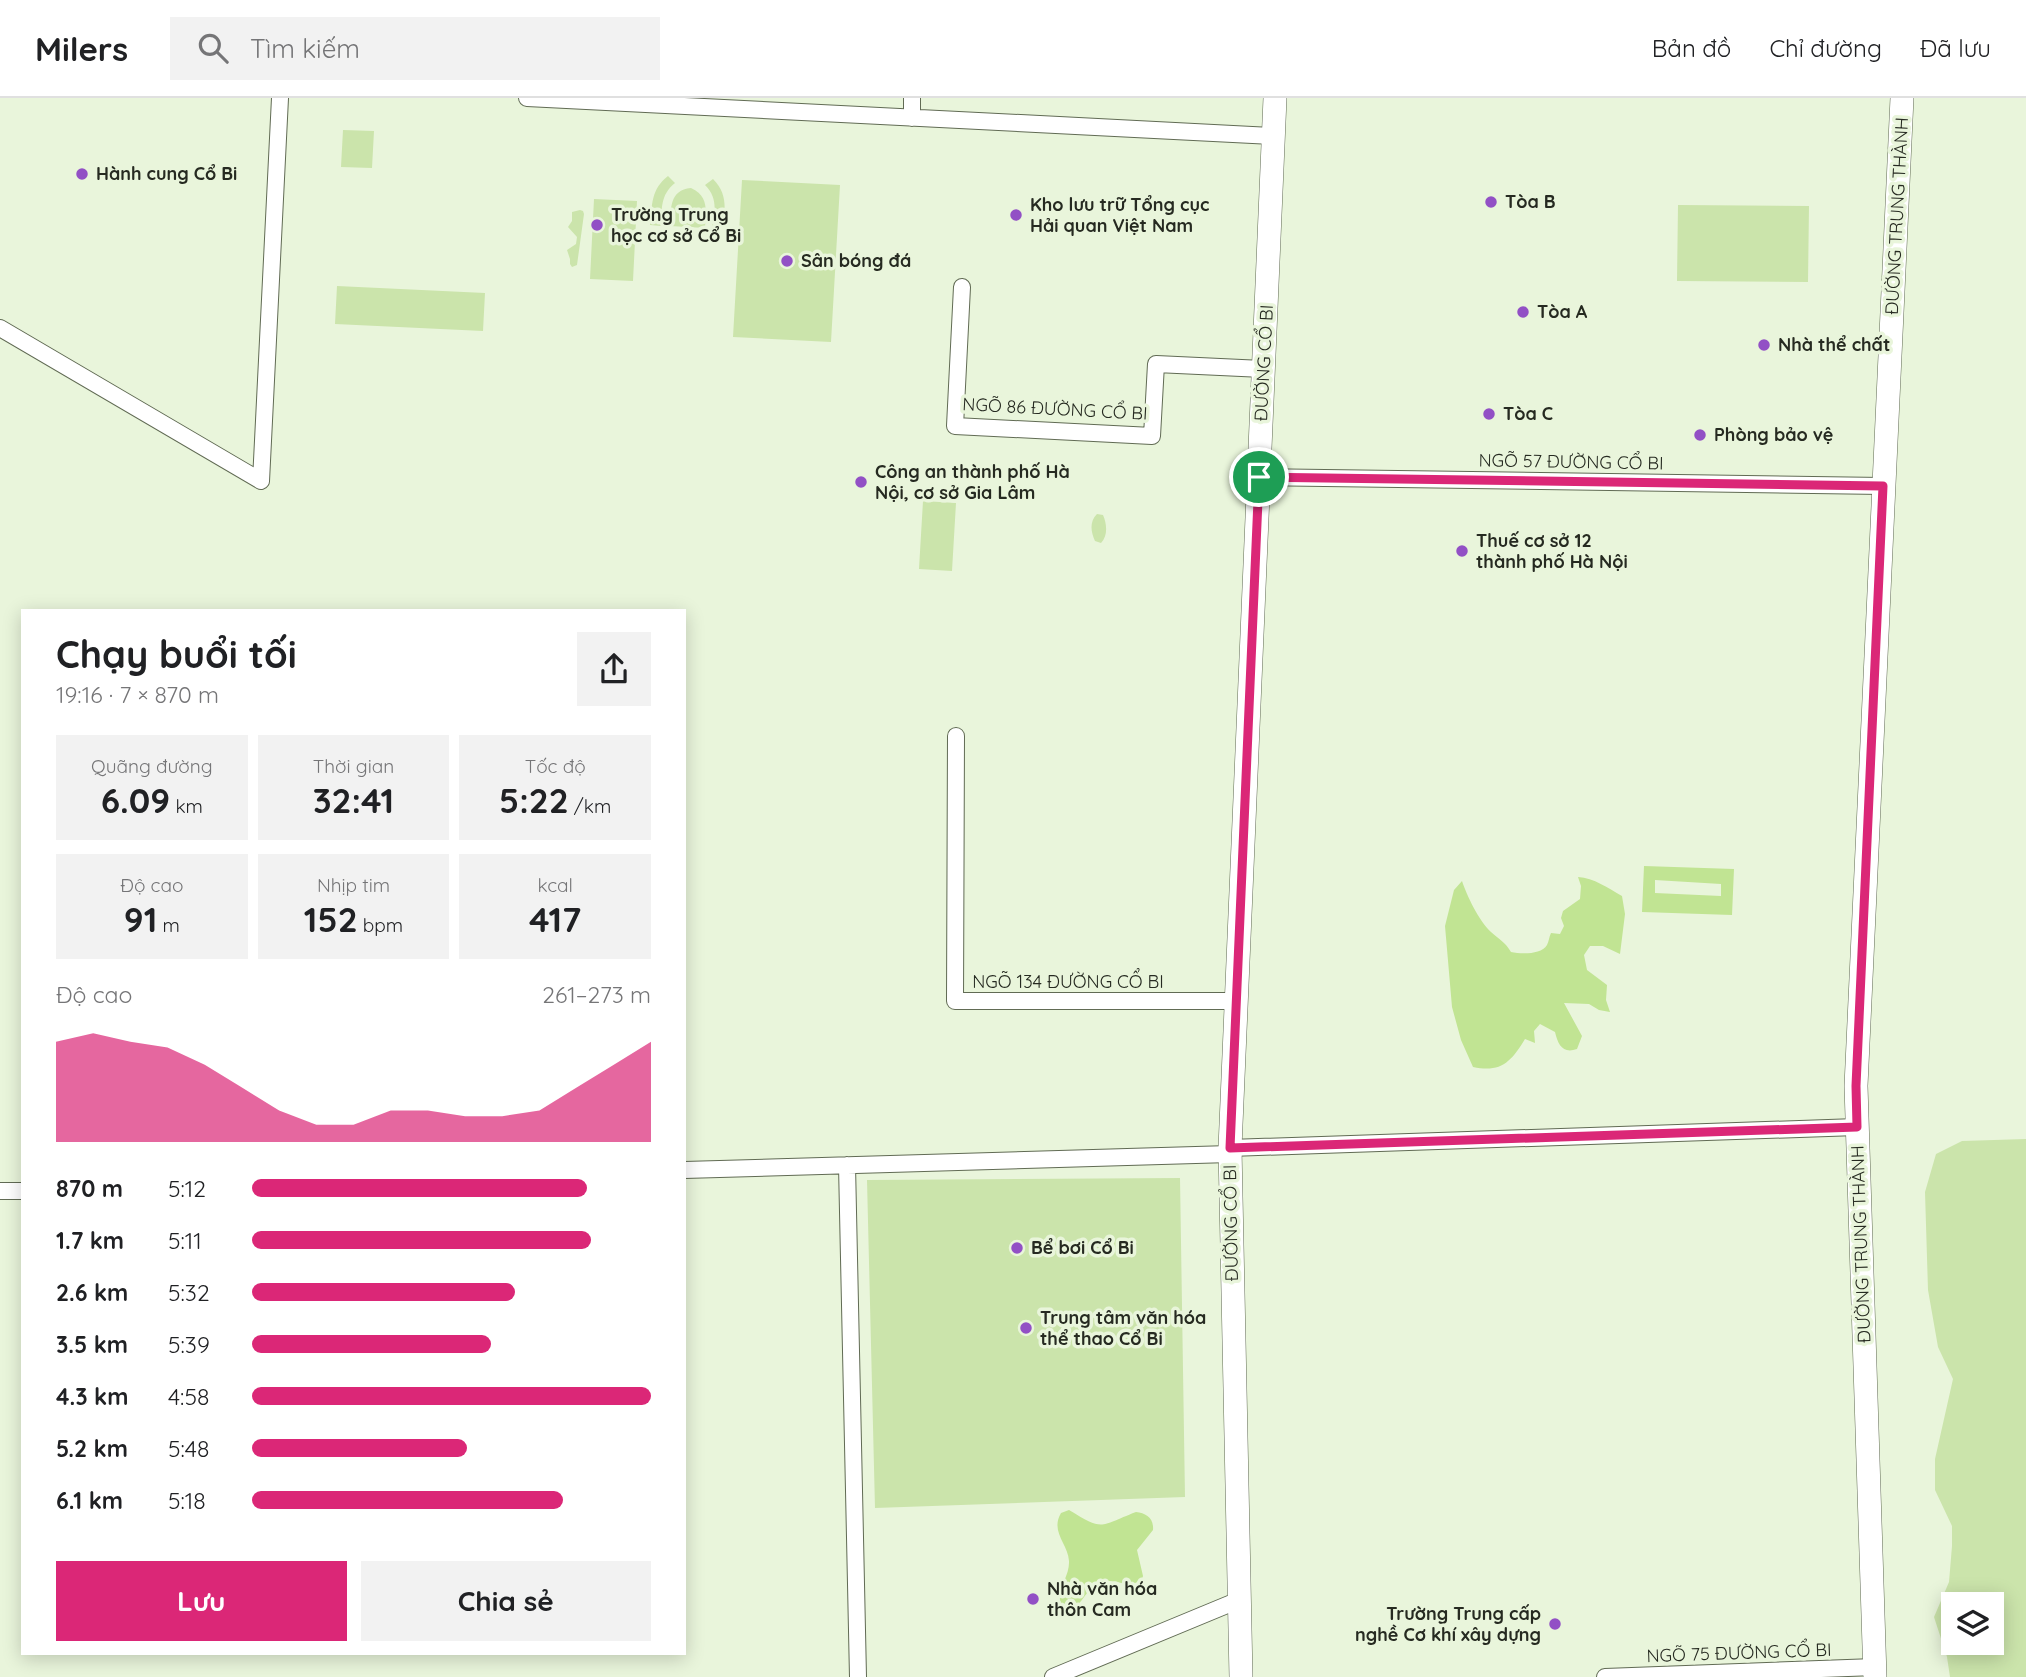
<!DOCTYPE html>
<html lang="vi">
<meta charset="utf-8">
<style>
:root{--surface:#fff;--page:#f2f2f2;--text:#202124;--muted:#757577;--line:#e0e0e0;--accent:#db2777}
body{margin:0;font-family:Quicksand,sans-serif;background:var(--page);color:var(--text);height:100vh;display:flex;flex-direction:column;font-size:26px;white-space:nowrap}
*{box-sizing:border-box;margin:0}
p{font-size:23px;color:var(--muted)}
.icon{flex:none;width:38px;height:38px;fill:none;stroke:currentColor;stroke-width:2;stroke-linecap:round;stroke-linejoin:round}
.map{position:relative;flex:1;overflow:hidden}
.drawer{position:absolute;left:21px;top:511px;width:665px;height:1046px;display:flex;flex-direction:column;background:var(--surface);border-radius:0px;box-shadow:0 4px 18px #0003}
.drawer>*{flex:none}
.tools{position:absolute;left:1941px;top:1494px;display:grid;gap:14px}
.tools a{display:grid;place-items:center;width:63px;height:63px;border-radius:0px;background:var(--surface);box-shadow:0 4px 18px #0003;font-size:35px}
.pin{position:absolute;display:grid;place-items:center;width:60px;height:60px;color:#fff;margin:-30px;border:4px solid #fff;border-radius:50%;box-shadow:0 2px 7px #0007}
.round{display:grid;place-items:center;flex:none;width:74px;height:74px;border-radius:0px;background:var(--page)}
.overview{display:flex;align-items:center;justify-content:space-between;height:119px;padding:0 35px}
h1{font-size:38px;font-weight:800;line-height:52px}
.stats{display:grid;grid-template-columns:repeat(3,1fr);gap:10px;height:119px;padding:7px 35px}
.stats div{display:grid;align-content:center;border-radius:0px;background:var(--page);text-align:center}
.stats b{font-size:35px;font-weight:800}
.stats small{font-size:19px;font-weight:400}
.stats p{font-size:19px}
.chart{height:196px;padding:14px 35px}
.chart p{display:flex;justify-content:space-between}
.chart svg{width:100%;height:126px;margin-top:7px;fill:var(--accent);opacity:.7}
.primary-button{display:flex;gap:14px;margin-top:auto;padding:14px 35px}
.primary-button a{flex:1;height:80px;border-radius:0px;background:var(--accent);color:#fff;font-size:28px;font-weight:800;line-height:80px;text-align:center}
.primary-button a+a{background:var(--page);color:var(--text)}
ul{padding:0 35px;list-style:none;font-size:23px}
li{display:grid;grid-template-columns:112px 84px 1fr;align-items:center;height:52px}
li i{height:18px;border-radius:9px;background:var(--accent)}
header{display:flex;align-items:center;gap:42px;box-sizing:border-box;height:98px;padding:0 35px;background:var(--surface);border-bottom:2px solid var(--line)}
header strong{font-size:33px}
nav{display:flex;gap:38px;margin-inline-start:auto;font-size:24px}
.search{width:490px;height:63px;background:var(--page);display:flex;align-items:center;gap:18px;box-sizing:border-box;padding:0 24px;border-radius:0px;color:var(--muted);font-size:26px}
.map>svg:first-child{display:block}
.green{fill:#cbe4ab;fill-rule:evenodd}
.water{fill:#c1e493;fill-rule:evenodd}
.lines{fill:none;stroke-linecap:round;stroke-linejoin:round}
.street-casing{stroke:#616b54;stroke-width:18}
.secondary-casing{stroke:#616b54;stroke-width:24}
.street{stroke:#fff;stroke-width:16}
.secondary{stroke:#fff;stroke-width:23}
.route-casing{stroke:#fff;stroke-width:14}
.route{stroke:#db2777;stroke-width:9}
.poi-dot{fill:#9250c5;stroke:#e9f5db;stroke-width:2.5}
.labels{text-anchor:middle;stroke-width:7;stroke-linejoin:round;paint-order:stroke}
.poi-label{font-size:18px;font-weight:bold;fill:#262a21;stroke:#e9f5db;text-anchor:start}
.street-label{font-size:18px;fill:#262a21;stroke:#e9f5db}
</style>
<header>
<strong>Milers</strong>
<div class="search"><svg class="icon" aria-label="search" viewBox="0 0 24 24"><circle cx="10" cy="10" r="6"/><path d="M15 15l6 6"/></svg>Tìm kiếm</div>
<nav><a>Bản đồ</a><a>Chỉ đường</a><a>Đã lưu</a></nav>
</header>
<div class="map">
<svg width="2026" height="1579" viewBox="0 0 2026 1579">
<rect width="100%" height="100%" fill="#e9f5db"/>
<!-- green -->
<path class="green" d="M 343,32 L 374,33 L 372,70 L 341,69 Z
M 668,78 L 675,85 C 660,97 662,111 661,128 L 650,127 C 652,107 651,91 668,78 Z
M 713,81 C 728,96 725,111 723,130 L 712,130 C 715,113 718,100 705,87 Z
M 742,82 L 840,87 L 831,244 L 733,239 Z
M 691,90 C 709,98 706,113 705,130 L 670,128 C 671,111 669,92 691,90 Z
M 594,101 L 637,103 L 633,183 L 590,181 Z
M 1678,107 L 1809,108 L 1808,184 L 1677,183 Z
M 580,112 L 583,113 L 584,116 L 577,167 L 572,169 L 570,166 L 570,161 L 567,152 L 576,146 L 577,139 L 568,129 L 572,123 L 572,114 Z
M 337,188 L 485,195 L 483,233 L 335,226 Z
M 923,403 L 956,405 L 952,473 L 919,471 Z
M 1097,416 L 1103,417 C 1107,426 1108,438 1101,445 L 1095,443 C 1091,434 1089,424 1097,416 Z
M 2026,1041 L 2026,1579 L 1950,1579 L 1947,1559 L 1934,1519 L 1949,1484 L 1952,1448 L 1952,1428 L 1935,1392 L 1935,1361 L 1953,1281 L 1938,1249 L 1928,1192 L 1925,1094 L 1936,1056 L 1962,1043 ZM 1953,1507 L 1992,1507 L 1992,1545 L 1953,1545 Z
M 1180,1080 L 1185,1399 L 875,1410 L 867,1082 Z"/>
<!-- water -->
<path class="water" d="M 1644,768 L 1734,771 L 1732,817 L 1642,814 ZM 1655,782 L 1721,786 L 1721,798 L 1655,795 Z
M 1578,779 C 1594,780 1608,790 1622,798 L 1625,816 L 1620,856 L 1603,848 L 1590,848 L 1584,857 L 1587,872 L 1607,887 L 1606,902 L 1610,914 L 1599,912 L 1589,906 L 1564,905 L 1582,938 L 1577,951 C 1563,956 1558,947 1555,934 L 1540,926 L 1534,933 L 1535,945 L 1525,941 C 1511,964 1501,975 1473,969 L 1461,942 L 1452,909 L 1445,828 L 1454,792 L 1462,783 C 1467,798 1479,823 1491,834 C 1500,842 1504,843 1511,854 C 1521,856 1541,857 1547,847 C 1549,843 1549,839 1551,835 L 1560,836 L 1564,828 L 1561,820 L 1563,813 L 1580,801 L 1581,788 Z
M 1069,1412 C 1105,1434 1099,1428 1136,1414 C 1146,1415 1154,1420 1153,1432 L 1137,1452 L 1143,1478 L 1141,1485 C 1129,1492 1113,1477 1097,1486 C 1083,1494 1079,1516 1063,1512 C 1053,1494 1070,1480 1069,1463 C 1068,1445 1050,1434 1061,1415 Z"/>
<g class="lines">
<defs>
<path id="street" d="M 527,0 L 1274,38
M 912,20 L 912,0
M 962,189 L 955,328 L 1152,338 L 1156,266 L 1263,271
M 0,230 L 261,383 L 280,0
M 1259,379 L 1883,388
M 956,638 L 955,903 L 1236,903
M 1230,1050 L 1857,1029
M 847,1067 L 858,1579
M 684,1072 L 1230,1056
M 0,1093 L 23,1093
M 1053,1579 L 1239,1502
M 1605,1579 L 1875,1569"/>
<path id="secondary" d="M 1241,1579 L 1230,1050 L 1275,0
M 1875,1579 L 1856,988 L 1902,0"/>
</defs>
<!-- street casing -->
<use href="#street" class="street-casing"/>
<!-- secondary casing -->
<use href="#secondary" class="secondary-casing"/>
<!-- street -->
<use href="#street" class="street"/>
<!-- secondary -->
<use href="#secondary" class="secondary"/>
</g>
<g class="lines">
<defs>
<path id="route" d="M 1259,379 L 1883,388 L 1856,988 L 1857,1029 L 1230,1050 Z"/>
</defs>
<!-- route casing -->
<use href="#route" class="route-casing"/>
<!-- route -->
<use href="#route" class="route"/>
</g>
<!-- markers -->
<g class="poi-dot">
<circle cx="82" cy="76" r="7"/>
<circle cx="1491" cy="104" r="7"/>
<circle cx="1016" cy="117" r="7"/>
<circle cx="597" cy="127" r="7"/>
<circle cx="787" cy="163" r="7"/>
<circle cx="1523" cy="214" r="7"/>
<circle cx="1764" cy="247" r="7"/>
<circle cx="1489" cy="316" r="7"/>
<circle cx="1700" cy="337" r="7"/>
<circle cx="861" cy="384" r="7"/>
<circle cx="1462" cy="453" r="7"/>
<circle cx="1017" cy="1150" r="7"/>
<circle cx="1026" cy="1230" r="7"/>
<circle cx="1033" cy="1501" r="7"/>
<circle cx="1555" cy="1526" r="7"/>
</g>
<g class="labels">
<!-- poi labels -->
<g class="poi-label">
<text x="96" y="82">Hành cung Cổ Bi</text>
<text x="1505" y="110">Tòa B</text>
<text x="1030" y="113">Kho lưu trữ Tổng cục<tspan x="1030" dy="21">Hải quan Việt Nam</tspan></text>
<text x="611" y="123">Trường Trung<tspan x="611" dy="21">học cơ sở Cổ Bi</tspan></text>
<text x="801" y="169">Sân bóng đá</text>
<text x="1537" y="220">Tòa A</text>
<text x="1778" y="253">Nhà thể chất</text>
<text x="1503" y="322">Tòa C</text>
<text x="1714" y="343">Phòng bảo vệ</text>
<text x="875" y="380">Công an thành phố Hà<tspan x="875" dy="21">Nội, cơ sở Gia Lâm</tspan></text>
<text x="1476" y="449">Thuế cơ sở 12<tspan x="1476" dy="21">thành phố Hà Nội</tspan></text>
<text x="1031" y="1156">Bể bơi Cổ Bi</text>
<text x="1040" y="1226">Trung tâm văn hóa<tspan x="1040" dy="21">thể thao Cổ Bi</tspan></text>
<text x="1047" y="1497">Nhà văn hóa<tspan x="1047" dy="21">thôn Cam</tspan></text>
<text x="1541" y="1522" text-anchor="end">Trường Trung cấp<tspan x="1541" dy="21">nghề Cơ khí xây dựng</tspan></text>
</g>
<!-- street labels -->
<g class="street-label">
<text transform="translate(1897 118) rotate(-87)" y="6">ĐƯỜNG TRUNG THÀNH</text>
<text transform="translate(1264 265) rotate(-87)" y="6">ĐƯỜNG CỔ BI</text>
<text transform="translate(1055 311) rotate(3)" y="6">NGÕ 86 ĐƯỜNG CỔ BI</text>
<text transform="translate(1571 364) rotate(1)" y="6">NGÕ 57 ĐƯỜNG CỔ BI</text>
<text x="1068" y="890">NGÕ 134 ĐƯỜNG CỔ BI</text>
<text transform="translate(1231 1125) rotate(-91)" y="6">ĐƯỜNG CỔ BI</text>
<text transform="translate(1861 1146) rotate(-92)" y="6">ĐƯỜNG TRUNG THÀNH</text>
<text transform="translate(1739 1555) rotate(-2)" y="6">NGÕ 75 ĐƯỜNG CỔ BI</text>
</g>
</g>
</svg>
<div class="tools">
<a><svg class="icon" aria-label="layers" viewBox="0 0 24 24"><path d="M12 4l9 5-9 5-9-5zM3 14l9 5 9-5"/></svg></a>
</div>
<div class="pin" style="left:1259px;top:379px;background:#1e9e55"><svg class="icon" aria-label="arrive" viewBox="0 0 24 24"><path d="M6 21V4h12l-3 4 3 4H6"/></svg></div>
<section class="drawer">
<div class="overview"><div><h1>Chạy buổi tối</h1><p>19:16 · 7 × 870 m</p></div><a class="round"><svg class="icon" aria-label="share" viewBox="0 0 24 24"><path d="M12 15V3M7 8l5-5 5 5M5 13v7h14v-7"/></svg></a></div>
<div class="stats">
<div><p>Quãng đường</p><b>6.09<small> km</small></b></div>
<div><p>Thời gian</p><b>32:41</b></div>
<div><p>Tốc độ</p><b>5:22<small> /km</small></b></div>
</div>
<div class="stats">
<div><p>Độ cao</p><b>91<small> m</small></b></div>
<div><p>Nhịp tim</p><b>152<small> bpm</small></b></div>
<div><p>kcal</p><b>417</b></div>
</div>
<div class="chart"><p><span>Độ cao</span>261–273 m</p>
<svg viewBox="0 0 160 44" preserveAspectRatio="none"><path d="M0 44V9L10 6L20 9L30 11L40 17L50 25L60 33L70 38L80 38L90 33L100 33L110 35L120 35L130 33L140 25L150 17L160 9V44z"/></svg>
</div>
<ul>
<li><b>870 m</b>5:12<i style="width:84%"></i></li>
<li><b>1.7 km</b>5:11<i style="width:85%"></i></li>
<li><b>2.6 km</b>5:32<i style="width:66%"></i></li>
<li><b>3.5 km</b>5:39<i style="width:60%"></i></li>
<li><b>4.3 km</b>4:58<i style="width:100%"></i></li>
<li><b>5.2 km</b>5:48<i style="width:54%"></i></li>
<li><b>6.1 km</b>5:18<i style="width:78%"></i></li>
</ul>
<div class="primary-button"><a>Lưu</a><a>Chia sẻ</a></div>
</section>
</div>
